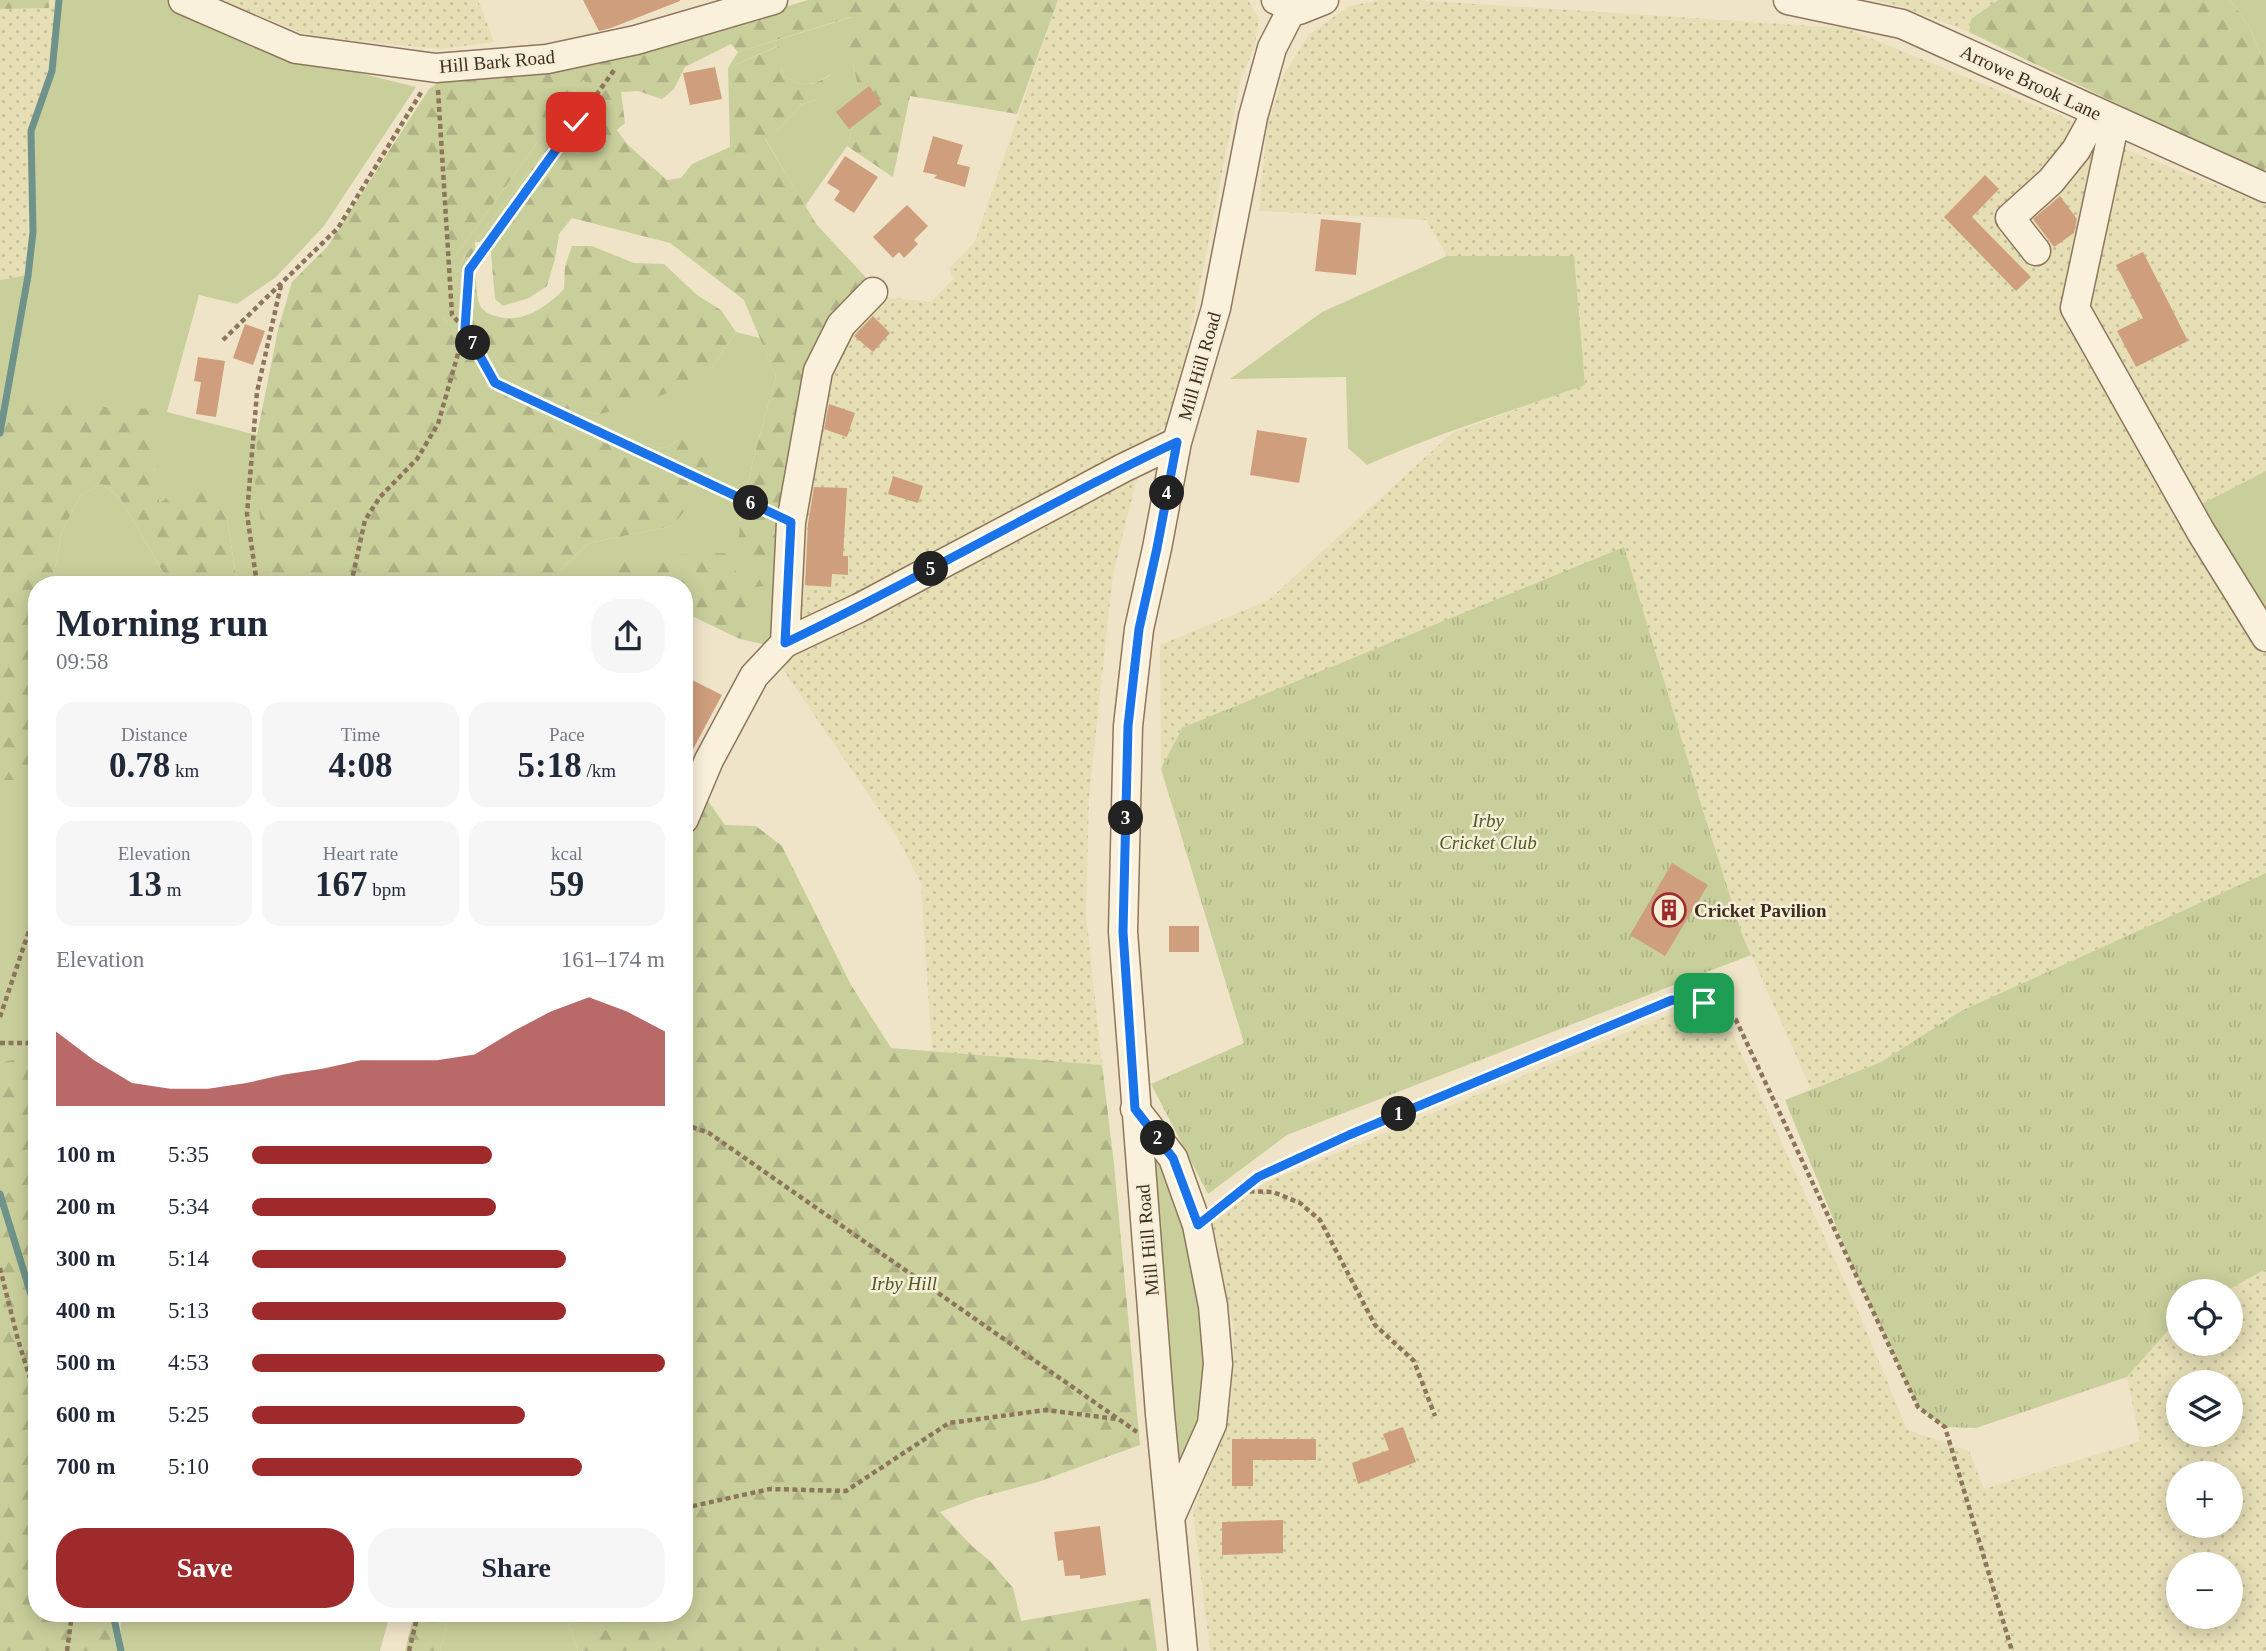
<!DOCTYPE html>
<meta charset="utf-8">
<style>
:root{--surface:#fff;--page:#f6f6f7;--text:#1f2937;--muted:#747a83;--accent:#9e2a2b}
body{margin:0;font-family:"Times New Roman",serif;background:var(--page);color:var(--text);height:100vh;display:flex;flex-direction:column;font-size:26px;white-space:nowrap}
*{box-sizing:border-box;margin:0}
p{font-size:23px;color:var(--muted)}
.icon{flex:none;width:38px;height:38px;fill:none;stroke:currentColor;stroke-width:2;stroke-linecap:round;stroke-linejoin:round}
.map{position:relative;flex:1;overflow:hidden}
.details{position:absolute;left:28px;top:576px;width:665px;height:1046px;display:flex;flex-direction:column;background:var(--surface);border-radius:28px;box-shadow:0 4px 18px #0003}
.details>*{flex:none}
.tools{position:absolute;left:2166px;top:1279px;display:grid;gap:14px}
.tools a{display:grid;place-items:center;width:77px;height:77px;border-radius:50%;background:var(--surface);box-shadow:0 4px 18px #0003;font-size:35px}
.pin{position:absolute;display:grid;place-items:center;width:60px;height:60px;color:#fff;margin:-30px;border-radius:14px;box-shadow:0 4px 10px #0006}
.km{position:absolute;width:35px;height:35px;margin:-18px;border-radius:50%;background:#222;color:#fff;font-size:19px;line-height:35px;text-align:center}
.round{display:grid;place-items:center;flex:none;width:74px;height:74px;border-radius:28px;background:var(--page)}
.headline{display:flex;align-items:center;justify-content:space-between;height:119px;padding:0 28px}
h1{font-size:38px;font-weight:600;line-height:52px}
.figures{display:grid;grid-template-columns:repeat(3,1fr);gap:10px;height:119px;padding:7px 28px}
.figures div{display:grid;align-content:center;border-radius:18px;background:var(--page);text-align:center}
.figures b{font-size:35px;font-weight:600}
.figures small{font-size:19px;font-weight:400}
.figures p{font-size:19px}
.chart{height:196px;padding:14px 28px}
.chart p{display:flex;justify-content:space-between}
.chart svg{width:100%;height:126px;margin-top:7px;fill:var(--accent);opacity:.7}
.cta{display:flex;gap:14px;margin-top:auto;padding:14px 28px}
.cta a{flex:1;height:80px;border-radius:28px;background:var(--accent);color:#fff;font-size:28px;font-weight:600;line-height:80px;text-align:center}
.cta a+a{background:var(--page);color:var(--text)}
ul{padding:0 28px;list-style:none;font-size:23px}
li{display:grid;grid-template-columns:112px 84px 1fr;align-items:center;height:52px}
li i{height:18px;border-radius:9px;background:var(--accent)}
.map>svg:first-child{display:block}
.farmland{fill:url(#farmland-dots);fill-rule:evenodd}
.grass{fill:#c9cf9b}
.forest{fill:url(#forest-firs)}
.park{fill:url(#park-tufts)}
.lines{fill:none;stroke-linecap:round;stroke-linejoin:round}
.stream{stroke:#6f938a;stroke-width:7}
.building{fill:#cf9f7d}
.minor-casing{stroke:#8d765c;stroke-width:31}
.path{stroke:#8d765c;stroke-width:4.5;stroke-dasharray:5 3.5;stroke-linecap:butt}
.minor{stroke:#faf1dc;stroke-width:28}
.route-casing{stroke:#fff;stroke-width:14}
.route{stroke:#1a73e8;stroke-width:9}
.labels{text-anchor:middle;stroke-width:5;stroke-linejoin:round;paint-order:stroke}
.street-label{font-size:19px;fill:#3d2e20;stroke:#f7eed8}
.park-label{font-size:19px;font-style:italic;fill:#4d5a26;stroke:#f7eed8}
.poi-label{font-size:19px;font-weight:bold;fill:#3d2e20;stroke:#f7eed8;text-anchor:start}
</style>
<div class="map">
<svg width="2266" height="1651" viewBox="0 0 2266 1651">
<defs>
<pattern id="farmland-dots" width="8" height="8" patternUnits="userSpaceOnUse" patternTransform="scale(1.75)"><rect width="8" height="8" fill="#e6deb5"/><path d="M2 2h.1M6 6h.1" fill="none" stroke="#c6bf9b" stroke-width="1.8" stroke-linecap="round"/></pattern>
<pattern id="forest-firs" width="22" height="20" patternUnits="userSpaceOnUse" patternTransform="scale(1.75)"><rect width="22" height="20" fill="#c9cf9b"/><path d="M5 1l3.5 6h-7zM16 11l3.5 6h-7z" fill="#aeb285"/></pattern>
<pattern id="park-tufts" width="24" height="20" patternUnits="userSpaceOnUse" patternTransform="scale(1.75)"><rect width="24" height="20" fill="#c9cf9b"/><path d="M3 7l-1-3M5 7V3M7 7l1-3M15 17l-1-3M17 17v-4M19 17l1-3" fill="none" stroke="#aeb285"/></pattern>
</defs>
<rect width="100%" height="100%" fill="#f0e4c8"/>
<!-- farmland -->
<path class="farmland" d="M 0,0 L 61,0 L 52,71 L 31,131 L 33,232 L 28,276 L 0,280 Z
M 220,0 L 478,0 L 494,42 L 440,49 L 310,36 Z
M 1058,0 L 1248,0 L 1259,19 L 1254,49 L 1241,77 L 1173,419 L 1133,453 L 795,630 L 792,553 L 824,378 L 843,338 L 874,303 L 886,297 L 931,302 L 953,279 L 949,269 L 975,241 Z
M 1381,0 L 1415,0 L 1845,28 L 2059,115 L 2119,147 L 2266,205 L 2266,471 L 2180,515 L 2266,637 L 2266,873 L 1961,1011 L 1881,1062 L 1811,1089 L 1742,934 L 1700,801 L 1182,728 L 1161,769 L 1160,645 L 1269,600 L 1452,433 L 1585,384 L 1573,256 L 1447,256 L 1426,220 L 1259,211 L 1267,127 L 1284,74 L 1309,35 L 1349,6 Z
M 1874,0 L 1998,0 L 1971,19 L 1969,32 L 1900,6 Z
M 1137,478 L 1113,574 L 1089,796 L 1086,914 L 1102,1065 L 932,1052 L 921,883 L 895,833 L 778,662 L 1107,486 Z
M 1673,1013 L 1704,1014 L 1732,1033 L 1861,1318 L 1907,1430 L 1969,1451 L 1984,1489 L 2140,1441 L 2127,1377 L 2179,1318 L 2179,1344 L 2231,1344 L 2231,1292 L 2226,1291 L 2266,1269 L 2266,1651 L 1210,1651 L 1193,1511 L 1214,1459 L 1231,1405 L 1234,1330 L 1212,1222 L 1267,1182 ZM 2179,1382 L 2231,1382 L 2231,1435 L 2179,1435 ZM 2179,1474 L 2231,1474 L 2231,1526 L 2179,1526 ZM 2179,1564 L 2231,1564 L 2231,1617 L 2179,1617 Z"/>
<!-- grass -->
<path class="grass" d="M 59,0 L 169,0 L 291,56 L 416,87 L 324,226 L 276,277 L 237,304 L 199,295 L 167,412 L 257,435 C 255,490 260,531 274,584 L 237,584 L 227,517 L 159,503 L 0,433 L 0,280 L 28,275 L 33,232 L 31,131 L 52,71 Z
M 2230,0 L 2266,0 L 2266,67 L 2250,28 Z
M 852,17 L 853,62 L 861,104 L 847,146 L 805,206 L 765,138 L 780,128 L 801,105 L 815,100 L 831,74 C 811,87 802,88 782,75 L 778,46 L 728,68 L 738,52 Z
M 583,80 L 599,94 L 559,133 L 475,242 L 461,262 L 453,283 L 452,302 L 510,376 L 535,395 L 567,409 L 600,414 L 712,367 L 736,332 L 760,338 L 776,377 L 754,456 L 740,522 L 780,584 L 772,646 L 740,639 L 684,612 L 684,584 L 545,584 L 589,543 L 673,526 L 681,439 L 665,448 L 615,447 L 566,427 L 504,393 L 442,315 L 442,274 Z
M 1447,256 L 1574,256 L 1585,385 C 1513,411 1436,433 1367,465 L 1348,448 L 1346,377 L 1230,379 L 1322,312 Z
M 2266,471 L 2266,637 L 2180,515 Z
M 102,484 L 120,498 L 170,584 L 52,584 L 62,531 L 81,495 Z
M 0,780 L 37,780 L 37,1060 L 11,1060 L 0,1063 Z
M 1154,1151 L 1175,1189 L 1192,1250 L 1208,1355 L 1199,1430 L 1185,1459 L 1175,1455 Z
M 120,1614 L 390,1614 L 380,1651 L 122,1651 Z
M 449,1614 L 565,1614 L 578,1651 L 440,1651 Z"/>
<!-- forest -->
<path class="forest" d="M 0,0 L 49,0 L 49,8 L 0,9 Z
M 808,0 L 1058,0 L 1017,114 L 910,96 L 893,177 L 847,146 L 861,104 L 853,62 L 841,50 L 851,17 L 738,52 L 731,44 L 685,67 L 674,89 L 662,99 L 638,91 L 621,92 L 625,123 L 617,130 L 627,144 L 667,180 L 681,178 L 692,164 L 730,147 L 728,68 L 779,46 L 782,75 C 804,89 812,86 834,73 L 815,100 L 801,105 L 780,128 L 765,139 L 817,225 L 873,285 L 839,317 L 780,584 L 755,587 L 738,555 L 740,522 L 754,456 L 776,377 L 744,300 L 670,243 L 572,218 L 559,234 L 555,259 L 547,286 L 529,298 L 503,306 L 495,299 L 490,242 L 475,242 C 476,256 475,292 479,303 C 482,311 488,314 496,316 C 520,325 547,307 564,289 L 565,266 L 572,246 L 592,246 L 634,263 L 664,264 L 697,295 L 721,310 L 736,332 L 712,367 L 686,386 L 639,404 L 600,414 L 567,409 L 535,395 L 510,376 L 452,302 L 453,283 L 461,262 L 475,242 L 559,133 L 598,94 L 583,80 L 442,274 L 442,315 L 504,393 L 566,427 L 615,447 L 665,448 L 681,439 L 698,438 L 709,456 L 712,473 L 673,526 L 589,543 L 545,584 L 274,584 L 264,546 L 255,482 L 257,435 L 278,330 L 292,282 L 328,246 L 429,89 L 442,80 L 725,25 Z
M 1998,0 L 2230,0 L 2250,28 L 2266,67 L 2266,167 L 2263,174 L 1969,32 L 1971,19 Z
M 5,403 L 155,409 L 159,503 L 207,472 L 227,517 L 237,584 L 170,584 L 120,498 L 102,484 L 81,495 L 62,531 L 52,584 L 37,584 L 37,780 L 0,780 L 0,433 Z
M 725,553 L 754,602 L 740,639 L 684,612 L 684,584 L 625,584 L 586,559 Z
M 708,801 L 725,825 L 756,826 L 782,846 L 851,985 L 891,1048 L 1102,1065 L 1114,1164 L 1140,1445 L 1038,1482 L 977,1498 L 940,1512 L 972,1546 L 990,1561 L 1013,1588 L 1021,1621 L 1150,1598 L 1157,1651 L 578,1651 L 565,1614 L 684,1614 L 684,838 Z
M 11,1060 L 37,1060 L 37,1614 L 113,1614 L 121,1651 L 0,1651 L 0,1063 Z
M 414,1614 L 449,1614 L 440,1651 L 405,1651 Z"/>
<!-- park -->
<path class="park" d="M 1624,547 L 1700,801 L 1742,934 L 1751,955 L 1287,1135 L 1208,1194 L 1151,1084 L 1244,1043 L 1161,769 L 1182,728 Z
M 2266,873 L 2266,1269 L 2226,1291 L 2179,1292 L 2179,1318 L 2127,1377 L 1976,1428 L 1945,1427 L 1918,1407 L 1851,1263 L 1785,1100 L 1881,1062 L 1961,1011 Z"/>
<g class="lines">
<!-- stream -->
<path class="stream" d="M 0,433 L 28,276 L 33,232 L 31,131 L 52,71 L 59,0
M 0,1194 L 37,1314
M 113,1614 L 121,1651"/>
</g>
<!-- building -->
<path class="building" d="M 583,0 L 680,0 L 680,1 L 611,28 L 599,31 Z
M 715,67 L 722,99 L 690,105 L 683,73 Z
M 869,86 L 882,104 L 849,129 L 836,112 Z
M 933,136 L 963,145 L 957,164 L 970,167 L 965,187 L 934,178 L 937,175 L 923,172 Z
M 845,156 L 878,177 L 854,213 L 834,200 L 840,191 L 827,183 Z
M 1985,175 L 1999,189 L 1972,217 L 2031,277 L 2016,291 L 1944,217 Z
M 2060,196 L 2077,219 L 2074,233 L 2054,247 L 2033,219 Z
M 907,205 L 928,226 L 914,240 L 918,244 L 904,258 L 899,252 L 893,258 L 873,237 Z
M 1321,219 L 1361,223 L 1356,275 L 1315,271 Z
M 2143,252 L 2188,341 L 2136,367 L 2117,331 L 2143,318 L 2116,265 Z
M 873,316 L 890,333 L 873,352 L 854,336 Z
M 245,324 L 265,331 L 253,365 L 233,358 Z
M 198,357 L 225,361 L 216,417 L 196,414 L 201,382 L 194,381 Z
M 829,404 L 855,413 L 847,437 L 824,429 Z
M 1257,430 L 1307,438 L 1299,483 L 1250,475 Z
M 893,476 L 923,486 L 918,503 L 888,494 Z
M 814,487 L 847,488 L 843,556 L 848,556 L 848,575 L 832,574 L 831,587 L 805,585 L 808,524 Z
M 684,676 L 722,695 L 684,766 Z
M 1672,863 L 1708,885 L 1665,956 L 1630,935 Z
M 1169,926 L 1199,926 L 1199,952 L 1169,952 Z
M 1403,1427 L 1416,1462 L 1358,1484 L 1352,1463 L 1389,1450 L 1383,1434 Z
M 1232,1439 L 1316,1439 L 1316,1460 L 1253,1460 L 1253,1486 L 1232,1486 Z
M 1283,1520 L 1283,1553 L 1222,1555 L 1222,1522 Z
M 1100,1526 L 1106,1575 L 1080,1579 L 1080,1575 L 1065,1576 L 1063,1560 L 1058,1561 L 1054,1532 Z"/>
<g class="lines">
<defs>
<path id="minor" d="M 183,0 L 296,49 L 436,68 L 547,59 L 636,40 L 773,0
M 1276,0 L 1299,10 L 1324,0
M 1788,0 L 1902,24 L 2266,188
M 2115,121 L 2075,308 L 2201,532 L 2266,637
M 2036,251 L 2010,218 L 2051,181 L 2076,150 L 2097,112
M 785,643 L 791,522 L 818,371 L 841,325 L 873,292
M 684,819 L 709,760 L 754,676 L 785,643 L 859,608 L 1123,468 L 1177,442
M 1135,1109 L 1173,1158 L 1197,1225 L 1213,1306 L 1218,1364 L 1212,1424 L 1171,1516
M 1183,1651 L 1160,1414 L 1123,932 L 1128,726 L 1139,629 L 1157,548 L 1177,442 L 1216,308 L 1253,117 L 1272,48 L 1292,9"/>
</defs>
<!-- minor casing -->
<use href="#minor" class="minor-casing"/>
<!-- path -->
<path class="path" d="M 438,90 L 452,315 L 465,329 L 494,382 L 770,512
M 223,340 L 338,228 L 422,91
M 257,584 L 247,514 L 257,392 L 281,285
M 351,584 L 365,520 L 380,497 L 417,459 L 438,424 L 465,329 L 469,270 L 615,69
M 0,1017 L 37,907
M 0,1043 L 37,1043
M 684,1124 L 709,1133 L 1137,1432
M 1241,1191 L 1273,1192 L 1300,1203 L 1320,1220 L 1375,1325 L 1414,1361 L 1435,1416
M 1217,1209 L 1258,1177 L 1349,1135 L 1672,1000 L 1704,1003 L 1736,1020 L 1918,1407 L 1945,1427 L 2012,1651
M 0,1268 L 18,1340 L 37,1400
M 684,1508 L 770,1489 L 846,1491 L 949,1423 L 1046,1410 L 1117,1419
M 67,1651 L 72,1614
M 409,1651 L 418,1614"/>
<!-- minor -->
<use href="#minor" class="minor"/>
</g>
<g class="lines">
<defs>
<path id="route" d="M 576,122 L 469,270 L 465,329 L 495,383 L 791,522 L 785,643 C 918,580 1044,504 1177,442 L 1157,548 L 1139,629 L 1128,726 L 1123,932 L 1135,1109 L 1173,1158 L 1198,1225 L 1258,1177 L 1349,1135 L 1672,1000 L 1704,1003"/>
</defs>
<!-- route casing -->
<use href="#route" class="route-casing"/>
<!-- route -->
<use href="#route" class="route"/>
</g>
<!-- icons -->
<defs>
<symbol id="building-ring" viewBox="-11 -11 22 22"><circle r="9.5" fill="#f7eed8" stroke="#9e2a2b" stroke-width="1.5"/><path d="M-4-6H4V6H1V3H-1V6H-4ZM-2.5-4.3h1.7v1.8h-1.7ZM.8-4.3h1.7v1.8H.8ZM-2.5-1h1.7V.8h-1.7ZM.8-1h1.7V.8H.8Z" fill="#9e2a2b"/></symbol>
</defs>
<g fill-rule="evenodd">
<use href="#building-ring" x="1650" y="891" width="38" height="38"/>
</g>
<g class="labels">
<!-- street labels -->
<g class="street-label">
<text transform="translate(497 61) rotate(-5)" y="7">Hill Bark Road</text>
<text transform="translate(2031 82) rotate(25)" y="7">Arrowe Brook Lane</text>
<text transform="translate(1199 366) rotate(-74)" y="7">Mill Hill Road</text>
<text transform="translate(1147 1240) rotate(-95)" y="7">Mill Hill Road</text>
</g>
<!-- park labels -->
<g class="park-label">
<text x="1488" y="827">Irby<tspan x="1488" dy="22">Cricket Club</tspan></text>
<text x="904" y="1290">Irby Hill</text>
</g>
<!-- poi labels -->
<g class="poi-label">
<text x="1694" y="917">Cricket Pavilion</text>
</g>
</g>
</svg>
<div class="tools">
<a><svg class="icon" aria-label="locate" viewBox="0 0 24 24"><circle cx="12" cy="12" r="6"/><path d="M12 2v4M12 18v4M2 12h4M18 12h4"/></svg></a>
<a><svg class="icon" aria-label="layers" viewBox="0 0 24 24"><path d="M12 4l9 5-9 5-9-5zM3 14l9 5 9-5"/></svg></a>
<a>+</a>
<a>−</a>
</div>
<div class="pin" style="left:1704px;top:1003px;background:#1e9e55"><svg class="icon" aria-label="arrive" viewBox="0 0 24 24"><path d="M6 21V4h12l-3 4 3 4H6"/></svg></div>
<div class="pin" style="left:576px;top:122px;background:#d93025"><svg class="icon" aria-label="check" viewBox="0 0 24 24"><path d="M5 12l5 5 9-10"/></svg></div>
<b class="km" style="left:1399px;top:1114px">1</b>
<b class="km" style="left:1158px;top:1138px">2</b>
<b class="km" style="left:1126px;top:818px">3</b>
<b class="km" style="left:1167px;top:493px">4</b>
<b class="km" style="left:931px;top:569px">5</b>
<b class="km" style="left:751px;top:503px">6</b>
<b class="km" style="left:473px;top:343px">7</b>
<section class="details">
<div class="headline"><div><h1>Morning run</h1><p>09:58</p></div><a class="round"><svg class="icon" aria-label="share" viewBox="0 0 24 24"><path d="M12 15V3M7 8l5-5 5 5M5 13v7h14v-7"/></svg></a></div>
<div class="figures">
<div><p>Distance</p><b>0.78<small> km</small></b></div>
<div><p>Time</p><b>4:08</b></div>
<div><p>Pace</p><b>5:18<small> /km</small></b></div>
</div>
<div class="figures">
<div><p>Elevation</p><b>13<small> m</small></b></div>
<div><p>Heart rate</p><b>167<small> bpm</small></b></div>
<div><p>kcal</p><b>59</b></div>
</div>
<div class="chart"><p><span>Elevation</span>161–174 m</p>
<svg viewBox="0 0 160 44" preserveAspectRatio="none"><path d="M0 44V18L10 28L20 36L30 38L40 38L50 36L60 33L70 31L80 28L90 28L100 28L110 26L120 18L130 11L140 6L150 11L160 18V44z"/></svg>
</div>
<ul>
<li><b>100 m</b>5:35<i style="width:58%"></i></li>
<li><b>200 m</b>5:34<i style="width:59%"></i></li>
<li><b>300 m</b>5:14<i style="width:76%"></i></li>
<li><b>400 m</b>5:13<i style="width:76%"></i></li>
<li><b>500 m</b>4:53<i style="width:100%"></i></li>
<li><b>600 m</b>5:25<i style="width:66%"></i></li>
<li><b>700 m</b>5:10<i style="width:80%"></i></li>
</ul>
<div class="cta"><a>Save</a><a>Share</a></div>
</section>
</div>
